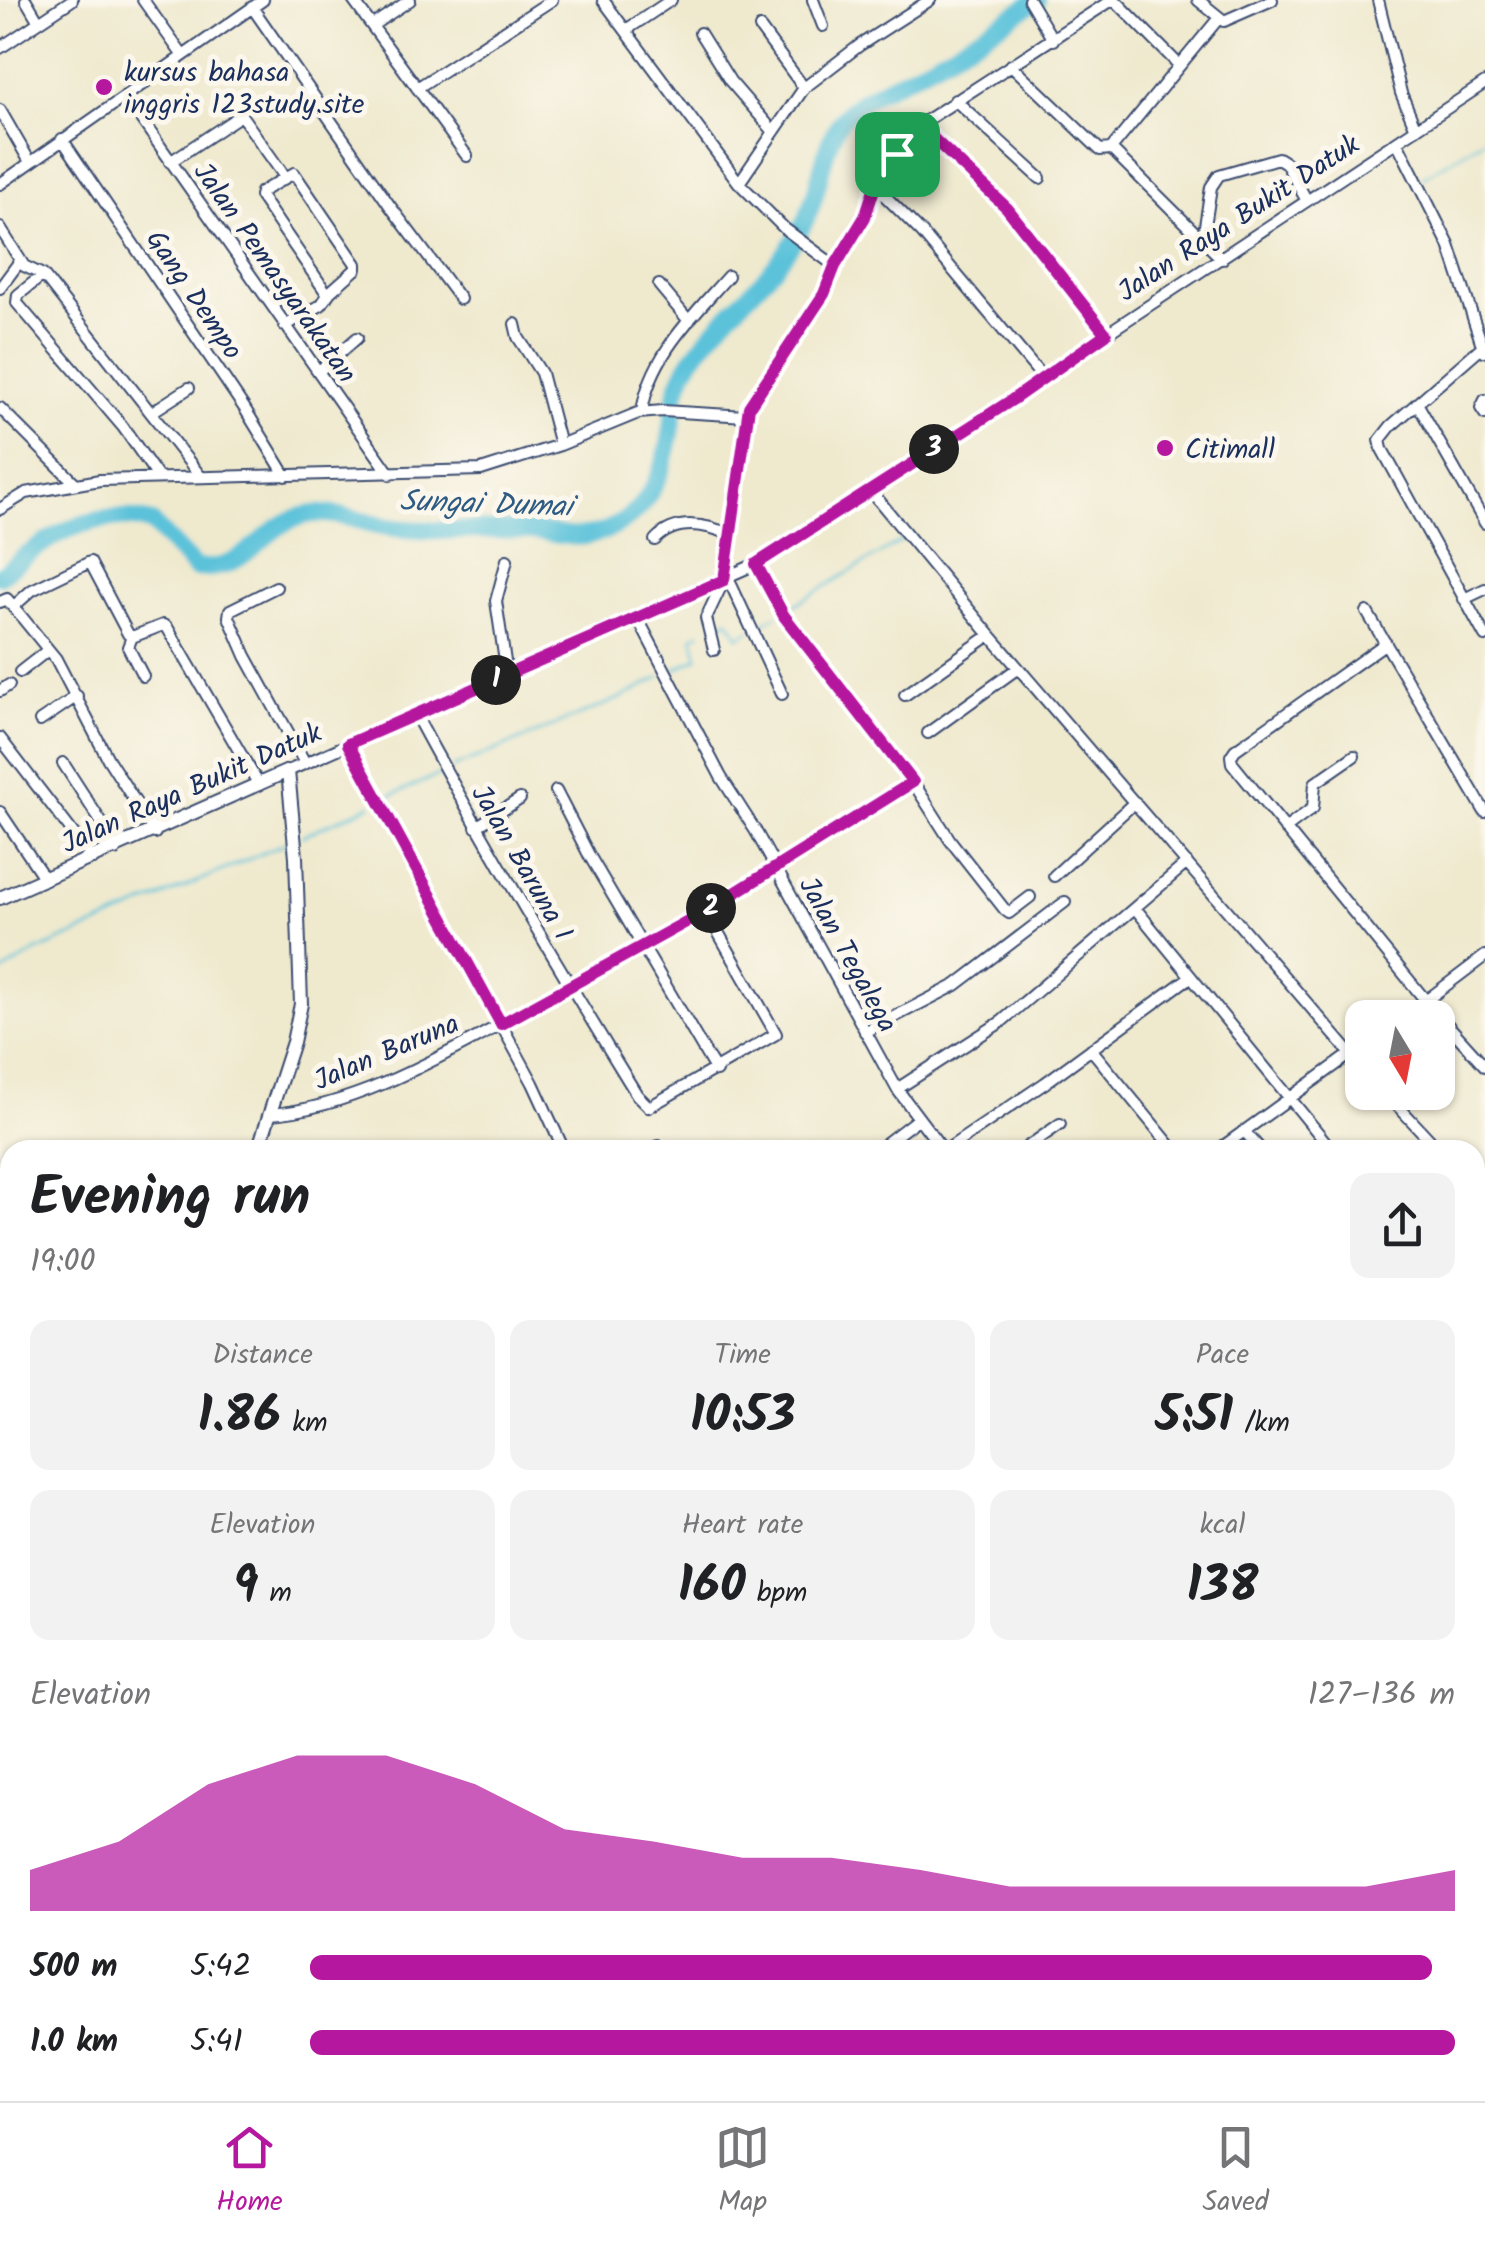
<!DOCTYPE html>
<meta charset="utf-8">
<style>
:root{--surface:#fff;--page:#f2f2f2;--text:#202124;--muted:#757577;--line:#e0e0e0;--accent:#b5179e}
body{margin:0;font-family:Kalam,sans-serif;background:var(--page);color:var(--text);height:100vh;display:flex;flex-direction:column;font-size:38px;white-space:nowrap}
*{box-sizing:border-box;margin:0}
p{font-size:32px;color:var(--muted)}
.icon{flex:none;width:55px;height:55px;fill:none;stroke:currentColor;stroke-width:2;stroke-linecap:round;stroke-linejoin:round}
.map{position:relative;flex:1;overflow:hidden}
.panel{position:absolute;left:0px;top:1140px;width:1485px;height:962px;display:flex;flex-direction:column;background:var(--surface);border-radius:30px 30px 0 0;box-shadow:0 2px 8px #0004}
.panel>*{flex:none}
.needle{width:65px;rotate:170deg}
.fabs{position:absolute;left:1345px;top:1000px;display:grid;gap:20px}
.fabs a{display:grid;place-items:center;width:110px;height:110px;border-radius:20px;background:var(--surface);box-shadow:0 2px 8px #0004;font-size:50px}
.pin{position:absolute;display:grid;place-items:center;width:85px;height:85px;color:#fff;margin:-42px;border-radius:20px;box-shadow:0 5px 15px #0006}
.km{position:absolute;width:50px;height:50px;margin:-25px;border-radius:50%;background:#222;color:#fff;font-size:28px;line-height:50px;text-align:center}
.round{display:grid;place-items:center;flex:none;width:105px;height:105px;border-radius:20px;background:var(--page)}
.overview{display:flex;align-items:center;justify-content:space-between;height:170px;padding:0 30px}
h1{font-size:55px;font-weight:700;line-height:75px}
.stats{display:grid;grid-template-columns:repeat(3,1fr);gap:15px;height:170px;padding:10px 30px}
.stats div{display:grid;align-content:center;border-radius:20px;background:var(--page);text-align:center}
.stats b{font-size:50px;font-weight:700}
.stats small{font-size:28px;font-weight:400}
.stats p{font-size:28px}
.chart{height:280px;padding:20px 30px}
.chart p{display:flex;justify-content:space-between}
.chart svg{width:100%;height:180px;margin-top:10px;fill:var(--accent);opacity:.7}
ul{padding:0 30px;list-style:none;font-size:32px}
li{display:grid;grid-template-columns:160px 120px 1fr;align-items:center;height:75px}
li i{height:25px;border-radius:12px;background:var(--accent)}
.tab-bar{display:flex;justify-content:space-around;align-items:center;height:140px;border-top:2px solid var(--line);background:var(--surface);font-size:28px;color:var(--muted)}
.tab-bar a{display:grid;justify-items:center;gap:5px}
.tab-bar .active{color:var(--accent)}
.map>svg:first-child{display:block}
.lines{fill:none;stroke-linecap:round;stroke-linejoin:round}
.stream{stroke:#5cc2da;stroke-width:2.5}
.river{stroke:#5cc2da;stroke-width:18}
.minor-casing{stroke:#3b4b6f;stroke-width:14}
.major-casing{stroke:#3b4b6f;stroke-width:16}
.minor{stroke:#fff;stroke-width:10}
.major{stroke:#fff;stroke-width:12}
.route-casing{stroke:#fff;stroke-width:20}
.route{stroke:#b5179e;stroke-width:12}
.poi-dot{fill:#b5179e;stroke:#fbf7ec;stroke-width:4}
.labels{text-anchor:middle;stroke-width:10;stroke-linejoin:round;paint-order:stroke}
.poi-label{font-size:28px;fill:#1b2f5e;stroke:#fbf7ec;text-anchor:start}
.street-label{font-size:28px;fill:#1b2f5e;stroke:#fbf7ec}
.water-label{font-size:30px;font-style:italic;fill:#2e5b83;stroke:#fbf7ec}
</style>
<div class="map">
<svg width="1485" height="2101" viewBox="0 0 1485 2101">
<rect width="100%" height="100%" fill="#fbf7ec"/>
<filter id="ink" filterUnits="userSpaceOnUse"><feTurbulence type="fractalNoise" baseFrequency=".01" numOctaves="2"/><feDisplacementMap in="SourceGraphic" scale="20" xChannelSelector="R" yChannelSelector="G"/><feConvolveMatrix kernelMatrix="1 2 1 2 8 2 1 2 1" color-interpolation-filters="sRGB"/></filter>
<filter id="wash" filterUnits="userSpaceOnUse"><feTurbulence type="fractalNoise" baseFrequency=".0048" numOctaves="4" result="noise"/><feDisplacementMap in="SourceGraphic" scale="40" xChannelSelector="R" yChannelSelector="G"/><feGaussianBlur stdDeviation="2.25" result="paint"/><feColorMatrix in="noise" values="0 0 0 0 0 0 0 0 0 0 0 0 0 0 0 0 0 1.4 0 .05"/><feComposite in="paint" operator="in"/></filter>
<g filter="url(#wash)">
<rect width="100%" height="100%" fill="#efe9ce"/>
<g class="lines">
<!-- stream -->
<path class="stream" d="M 1422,178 L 1485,139
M 791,607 L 903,540
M 714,626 L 729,620 L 739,637 L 749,631
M 756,627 L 777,615
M 675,669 L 698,658 L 693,636 L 700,633
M 453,768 L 623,697 L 660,677
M 385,798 L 439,775
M 302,836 L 371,805
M 0,974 L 37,951 L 286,843"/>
<!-- river -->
<path class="river" d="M 0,576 C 46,539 90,505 152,523 L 195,568 C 252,574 263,518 314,514 C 339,512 364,523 388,527 C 436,534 484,528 532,531 C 555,533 577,541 599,533 C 647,518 665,473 672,427 C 675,405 674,390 686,369 C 718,314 775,281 804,223 C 824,186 819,135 854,107 C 873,92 899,82 920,70 C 960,49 1000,25 1037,0
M 0,1355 L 10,1386
M 0,1516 L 10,1503
M 0,1747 L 10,1758
M 737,2092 L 744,2101"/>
</g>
</g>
<g filter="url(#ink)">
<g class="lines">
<defs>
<path id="minor" d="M 26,0 L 39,22
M 143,0 L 183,56
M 353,0 L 467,156
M 603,0 L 739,183 L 785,229 L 835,266
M 813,0 L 823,26
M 1029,0 L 1053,40
M 1115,0 L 1179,65
M 1198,0 L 1224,21 L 1272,0
M 1378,0 L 1401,93 L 1416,129
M 252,7 L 390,206 L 460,299
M 373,25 L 410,0
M 760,28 L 804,88
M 626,30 L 671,0
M 700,33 L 730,81 L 774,132
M 0,48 L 72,0
M 1011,65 L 1100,150 L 1111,149 L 1222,259
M 417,88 L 552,0
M 125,96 L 390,474
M 955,100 L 1040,178
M 0,110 L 30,162
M 919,125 L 1007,208 L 1106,334
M 62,139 L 245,409 L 286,476
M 1397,142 L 1449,245 L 1484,351
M 1111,149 L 1218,19
M 170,162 L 241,115 L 285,177
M 739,183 L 804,88 L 860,45 L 930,0
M 0,184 L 263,0
M 875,186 L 922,233 L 1043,378
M 0,228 L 24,266 L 43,275 L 201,477
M 1203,239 L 1211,187 L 1219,175 L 1278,158 L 1286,163 L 1307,201
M 43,275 L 18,295 L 17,303 L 123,427 L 158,477
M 659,285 L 689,321
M 0,288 L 20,261
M 515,324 L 518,337 L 541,373 L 560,445
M 285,326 L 321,305 L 330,292 L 356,269 L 356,264 L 294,173 L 261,192 L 260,196 L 328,295
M 1485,344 L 1391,426 L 1380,440 L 1382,449 L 1485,636
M 319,371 L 357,338
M 1485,400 L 1481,408 L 1485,414
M 1417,403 L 1485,523
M 0,408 L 76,484
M 152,412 L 189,388
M 642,412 C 650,356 693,316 728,276
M 871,491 L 990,635 L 1362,1067
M 0,509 L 26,493 L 100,480 L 481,470 L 560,445 L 638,413 L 663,411 L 746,416
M 655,540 C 676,518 707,524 731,535
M 507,560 L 496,601 L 507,675
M 756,564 L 784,616 L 913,782 L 950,840 L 1005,910 L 1009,913 L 1030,897
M 728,578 L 782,694
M 276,587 L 230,610 L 229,617 L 246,656 L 305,763
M 1464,599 L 1485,589
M 0,602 L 7,599 L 56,659 L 108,759 L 155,833
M 13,607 L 32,590 L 90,562 L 128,634 L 132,637 L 163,625 L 167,627 L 259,785
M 1367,612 L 1485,812
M 637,617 L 721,777 L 755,830 L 897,1089 L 943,1150
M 132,637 L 128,647 L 143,676
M 1386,643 L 1235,750 L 1231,756 L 1232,763 L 1426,1001 L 1485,1066
M 714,650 L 706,618 L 724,580 L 749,407 L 825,294 L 835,266 L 865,217 L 875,186 L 919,125 L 1112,0
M 20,672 L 48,650
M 0,691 L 9,685
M 905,695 L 990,635
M 415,714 C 485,844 560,970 637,1095 L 649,1107 L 776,1034 L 706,911
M 40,721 L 77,696
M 928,733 L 1018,668
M 0,738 L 93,859
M 348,744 L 533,1083 L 564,1150
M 63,763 L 107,831 L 115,850
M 288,771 L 756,564 L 1012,400 L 1106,334 L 1485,83
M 556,791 L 589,855 L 716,1071
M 0,812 L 45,879
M 476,827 L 520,799
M 1285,829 L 1313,808 L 1315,783 L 1354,756
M 1054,876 L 1135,802
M 1135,908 L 1332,1150
M 1403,1018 L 1485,956
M 865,1032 L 956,985 L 1065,902
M 1091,1049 L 1174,1150
M 897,1089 L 1001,1022 L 1187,863
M 1385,1092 L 1439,1150
M 270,1114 C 356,1108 449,1052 524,1012 C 658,939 784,863 913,782
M 1245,1132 L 1261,1150
M 650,1150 L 659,1146
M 877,1150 L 919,1118
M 946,1150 L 1045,1083 L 1190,977
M 1023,1150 L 1060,1124
M 1218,1150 L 1362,1046
M 1475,1187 L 1485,1197
M 0,1223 L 10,1227
M 1475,1277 L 1485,1271
M 0,1283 L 10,1290
M 1475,1330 L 1485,1325
M 1475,1335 L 1485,1349
M 0,1437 L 10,1434
M 1475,1456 L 1485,1451
M 0,1571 L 10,1601
M 1475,1585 L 1485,1581
M 1475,1600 L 1485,1626
M 1475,1726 L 1485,1723
M 0,1799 L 10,1800
M 0,1859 L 10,1856
M 1475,1895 L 1485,1892
M 0,2025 L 10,2023
M 1475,2040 L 1485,2033
M 604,2092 L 620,2101
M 1105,2092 L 1107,2101
M 1198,2092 L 1201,2101
M 1332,2092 L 1335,2101
M 155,2101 L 155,2092
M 222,2101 L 222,2092
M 284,2101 L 284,2092
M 342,2101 L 342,2092
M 400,2101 L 401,2092
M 537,2101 L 540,2092
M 593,2101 L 596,2092
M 660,2101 L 664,2092
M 995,2101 L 996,2092
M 1031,2101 L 1032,2092"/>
<path id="major" d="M 0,898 L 288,771 L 296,857 L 301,1004 L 293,1042 L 258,1150
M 12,2101 L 12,2092
M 28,2101 L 28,2092"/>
</defs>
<!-- minor casing -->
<use href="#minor" class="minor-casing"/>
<!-- major casing -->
<use href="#major" class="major-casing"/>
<!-- minor -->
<use href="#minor" class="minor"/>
<!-- major -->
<use href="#major" class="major"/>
</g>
</g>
<g class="lines" filter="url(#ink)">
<defs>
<path id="route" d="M 919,125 L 1007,208 L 1106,334 L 1012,400 L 756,564 L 784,616 L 913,782 L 706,911 L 501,1024 L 348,744 L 724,580 L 749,407 L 824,294 L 835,266 L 865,217 L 875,186 Z"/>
</defs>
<!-- route casing -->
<use href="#route" class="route-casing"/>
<!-- route -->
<use href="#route" class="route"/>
</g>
<!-- markers -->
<g class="poi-dot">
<circle cx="104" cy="87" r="10"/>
<circle cx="1165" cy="448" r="10"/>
</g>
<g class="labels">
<!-- poi labels -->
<g class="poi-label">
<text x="124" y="81">kursus bahasa<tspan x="124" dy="32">inggris 123study.site</tspan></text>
<text x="1185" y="458">Citimall</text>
</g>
<!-- street labels -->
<g class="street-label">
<text transform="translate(1238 217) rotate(-33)" y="10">Jalan Raya Bukit Datuk</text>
<text transform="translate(276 272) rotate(55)" y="10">Jalan Pemasyarakatan</text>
<text transform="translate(195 294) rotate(56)" y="10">Gang Dempo</text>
<text transform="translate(191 787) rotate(-24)" y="10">Jalan Raya Bukit Datuk</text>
<text transform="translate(523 862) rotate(60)" y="10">Jalan Baruna I</text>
<text transform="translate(849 954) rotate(61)" y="10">Jalan Tegalega</text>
<text transform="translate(386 1051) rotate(-23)" y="10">Jalan Baruna</text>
</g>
<!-- water labels -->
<g class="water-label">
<text transform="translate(486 503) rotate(2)" y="10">Sungai Dumai</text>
</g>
</g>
</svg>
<div class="fabs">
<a><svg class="needle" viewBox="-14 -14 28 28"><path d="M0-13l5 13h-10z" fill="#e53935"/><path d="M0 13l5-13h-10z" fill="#757577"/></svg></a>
</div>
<div class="pin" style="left:897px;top:154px;background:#1e9e55"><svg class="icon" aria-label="arrive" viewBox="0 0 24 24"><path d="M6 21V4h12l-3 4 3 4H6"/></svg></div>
<b class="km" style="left:496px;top:680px">1</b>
<b class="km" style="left:711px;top:908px">2</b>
<b class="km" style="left:934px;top:449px">3</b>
<section class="panel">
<div class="overview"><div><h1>Evening run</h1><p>19:00</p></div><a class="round"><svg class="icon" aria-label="share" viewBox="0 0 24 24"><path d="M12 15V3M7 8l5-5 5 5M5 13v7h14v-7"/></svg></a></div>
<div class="stats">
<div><p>Distance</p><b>1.86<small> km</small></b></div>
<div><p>Time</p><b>10:53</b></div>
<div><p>Pace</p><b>5:51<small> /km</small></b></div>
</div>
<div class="stats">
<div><p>Elevation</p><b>9<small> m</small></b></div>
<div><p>Heart rate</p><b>160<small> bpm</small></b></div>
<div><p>kcal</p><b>138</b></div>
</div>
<div class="chart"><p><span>Elevation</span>127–136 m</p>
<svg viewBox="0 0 160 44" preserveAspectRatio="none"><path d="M0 44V34L10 27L20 13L30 6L40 6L50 13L60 24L70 27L80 31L90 31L100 34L110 38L120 38L130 38L140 38L150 38L160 34V44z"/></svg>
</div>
<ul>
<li><b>500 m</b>5:42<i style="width:98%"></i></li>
<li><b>1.0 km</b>5:41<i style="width:100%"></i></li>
</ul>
</section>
</div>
<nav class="tab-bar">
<a class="active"><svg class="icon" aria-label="home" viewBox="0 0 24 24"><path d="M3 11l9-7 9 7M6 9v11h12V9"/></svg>Home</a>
<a><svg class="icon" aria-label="map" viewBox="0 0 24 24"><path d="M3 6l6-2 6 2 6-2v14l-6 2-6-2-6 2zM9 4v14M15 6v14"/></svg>Map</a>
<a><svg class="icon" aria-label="saved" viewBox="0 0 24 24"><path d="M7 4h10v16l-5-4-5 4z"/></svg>Saved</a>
</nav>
